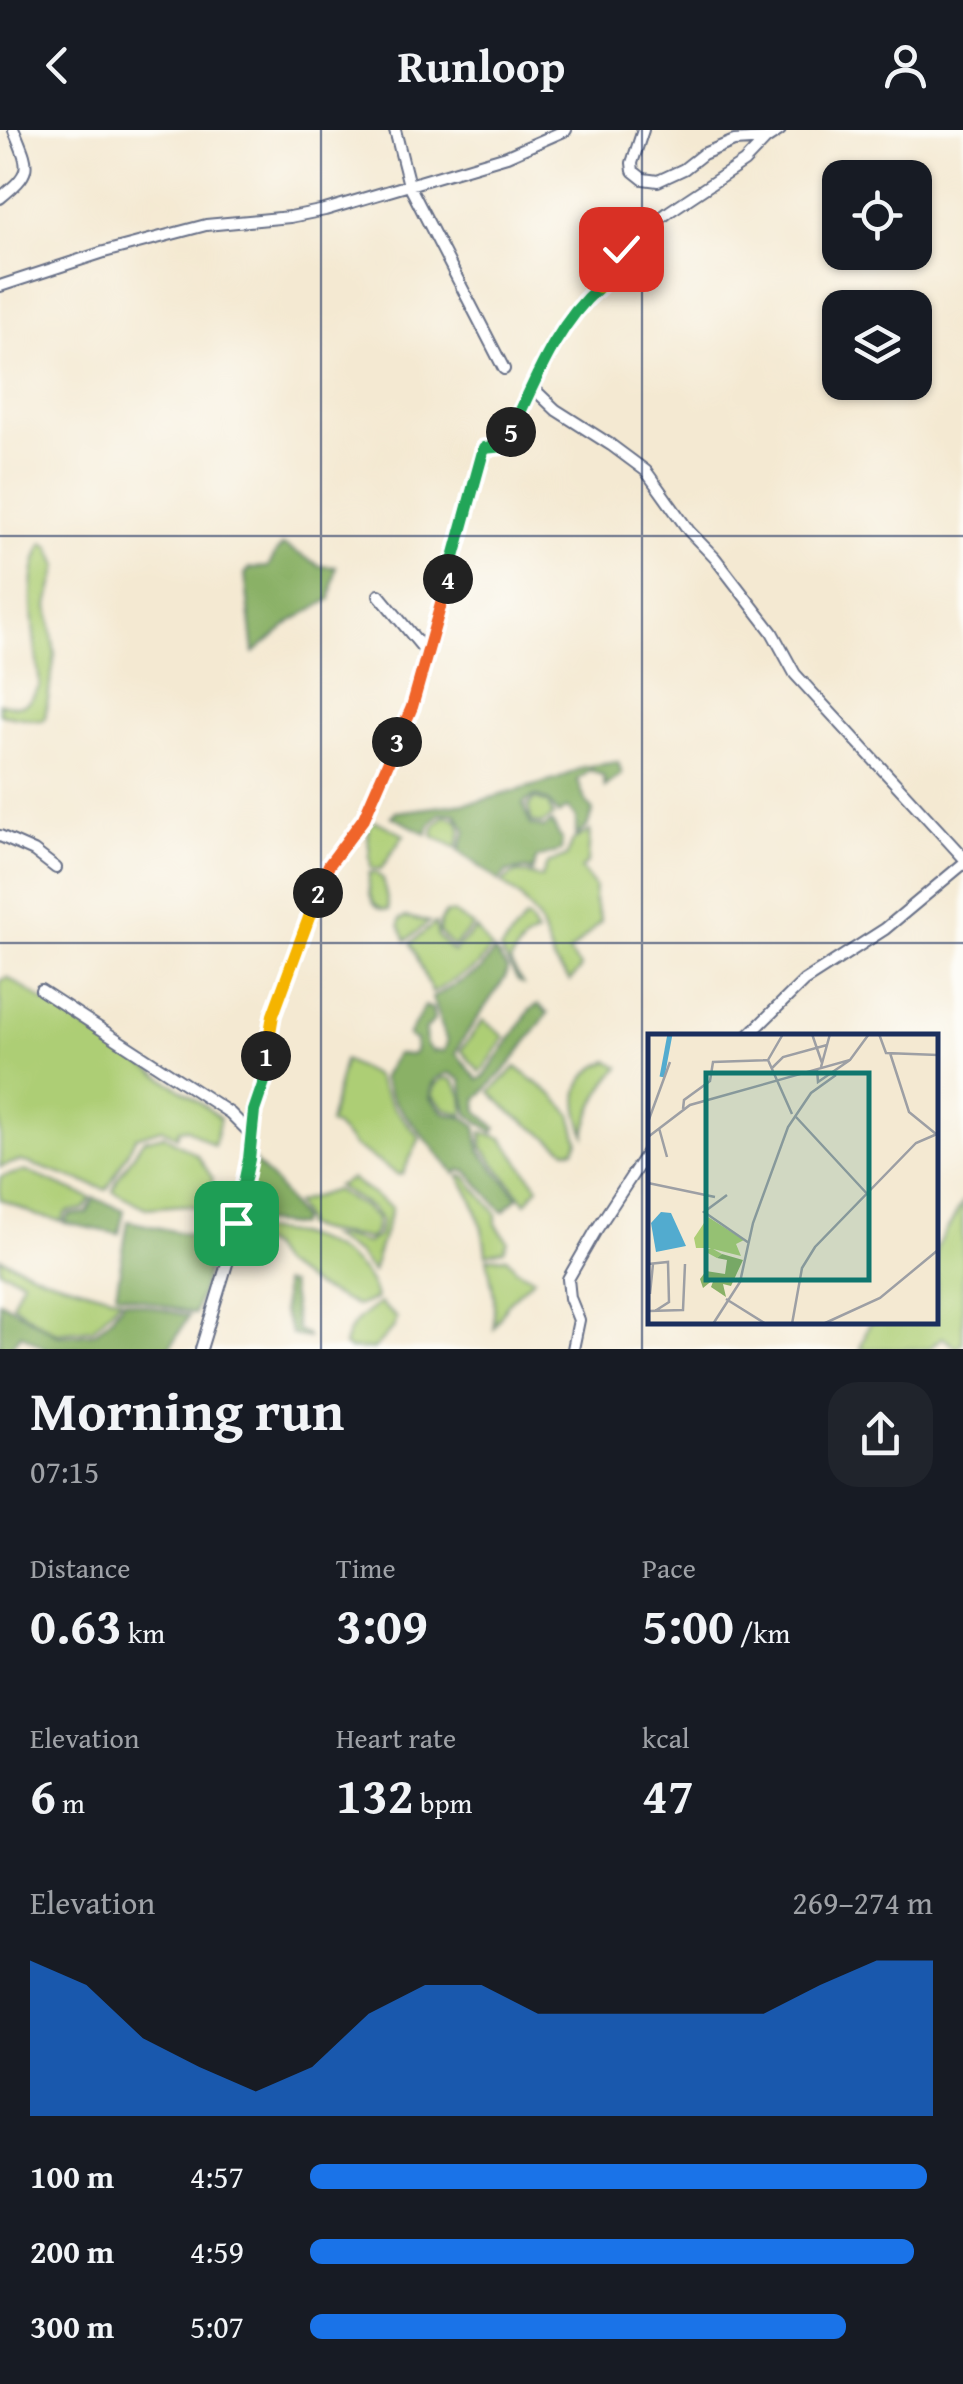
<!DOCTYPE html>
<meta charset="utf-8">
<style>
:root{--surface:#171b24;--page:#20242c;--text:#f1f3f6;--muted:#9ea1a6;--accent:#1a73e8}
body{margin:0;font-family:"Gentium Book Plus",serif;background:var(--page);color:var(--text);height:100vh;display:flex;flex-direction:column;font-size:38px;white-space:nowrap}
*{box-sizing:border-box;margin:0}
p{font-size:32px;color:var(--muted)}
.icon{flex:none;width:55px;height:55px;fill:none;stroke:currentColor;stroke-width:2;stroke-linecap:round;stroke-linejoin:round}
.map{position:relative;height:1219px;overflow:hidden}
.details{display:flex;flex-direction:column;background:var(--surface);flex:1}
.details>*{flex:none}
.fabs{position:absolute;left:822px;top:30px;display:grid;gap:20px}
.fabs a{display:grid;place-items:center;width:110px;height:110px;border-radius:20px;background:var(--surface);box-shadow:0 2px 8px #0004;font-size:50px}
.pin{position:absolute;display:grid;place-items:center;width:85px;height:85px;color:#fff;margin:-42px;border-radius:20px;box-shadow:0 5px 15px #0006}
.km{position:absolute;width:50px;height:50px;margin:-25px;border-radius:50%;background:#222;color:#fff;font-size:28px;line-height:50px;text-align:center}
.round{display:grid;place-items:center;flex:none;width:105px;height:105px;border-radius:30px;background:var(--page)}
.summary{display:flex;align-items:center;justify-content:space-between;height:170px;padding:0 30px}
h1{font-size:55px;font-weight:800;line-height:75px}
.stats{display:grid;grid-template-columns:repeat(3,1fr);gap:15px;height:170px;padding:10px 30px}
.stats div{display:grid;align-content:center}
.stats b{font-size:50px;font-weight:800}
.stats small{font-size:28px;font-weight:400}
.stats p{font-size:28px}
.chart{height:280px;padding:20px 30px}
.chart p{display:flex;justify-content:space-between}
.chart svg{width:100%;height:180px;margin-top:10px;fill:var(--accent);opacity:.7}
ul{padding:0 30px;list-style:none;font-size:32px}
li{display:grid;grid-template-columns:160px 120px 1fr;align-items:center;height:75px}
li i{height:25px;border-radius:12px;background:var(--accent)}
header{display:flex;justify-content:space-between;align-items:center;height:130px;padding:0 30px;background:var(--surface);font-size:45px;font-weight:800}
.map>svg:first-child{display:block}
.green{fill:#adce75;stroke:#647e6a;stroke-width:2.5}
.forest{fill:#8ab166;stroke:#527062;stroke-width:2.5}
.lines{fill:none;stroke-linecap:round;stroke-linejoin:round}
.minor-casing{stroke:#677087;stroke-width:14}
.minor{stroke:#fff;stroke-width:10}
.split-1-casing{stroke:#fff;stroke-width:20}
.split-2-casing{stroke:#fff;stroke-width:20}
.split-3-casing{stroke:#fff;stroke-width:20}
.split-4-casing{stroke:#fff;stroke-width:20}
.split-5-casing{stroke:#fff;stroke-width:20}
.split-6-casing{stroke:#fff;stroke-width:20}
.split-7-casing{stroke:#fff;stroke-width:20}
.split-1{stroke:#22a559;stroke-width:12}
.split-2{stroke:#f5b400;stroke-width:12}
.split-3{stroke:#f0652b;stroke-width:12}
.split-4{stroke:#f0652b;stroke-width:12}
.split-5{stroke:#22a559;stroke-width:12}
.split-6{stroke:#22a559;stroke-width:12}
.split-7{stroke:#f5b400;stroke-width:12}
.grid{fill:none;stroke:#1b2f5e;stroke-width:2.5;stroke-opacity:0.55}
.inset-river{fill:none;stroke:#52abcf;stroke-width:5}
.inset-road{fill:none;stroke:#9d9fa4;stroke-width:2.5}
.view{fill:#0f766e;fill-opacity:0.15;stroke:#0f766e;stroke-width:5}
.inset-edge{fill:none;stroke:#1b2f5e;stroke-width:5}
</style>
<header><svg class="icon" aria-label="back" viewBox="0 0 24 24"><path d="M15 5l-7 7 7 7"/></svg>Runloop<svg class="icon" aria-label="person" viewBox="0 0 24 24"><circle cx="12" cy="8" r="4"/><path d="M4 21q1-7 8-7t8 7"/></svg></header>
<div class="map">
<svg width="963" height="1219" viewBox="0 0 963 1219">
<rect width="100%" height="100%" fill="#fdfcf7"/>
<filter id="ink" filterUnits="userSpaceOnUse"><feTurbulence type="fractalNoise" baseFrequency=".01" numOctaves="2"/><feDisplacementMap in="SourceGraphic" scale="20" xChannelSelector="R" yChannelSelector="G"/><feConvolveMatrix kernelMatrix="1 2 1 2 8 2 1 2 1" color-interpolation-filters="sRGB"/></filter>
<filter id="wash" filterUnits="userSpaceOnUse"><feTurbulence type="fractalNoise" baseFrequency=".0048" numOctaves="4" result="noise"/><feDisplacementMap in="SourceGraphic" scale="40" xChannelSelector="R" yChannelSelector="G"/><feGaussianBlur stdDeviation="2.25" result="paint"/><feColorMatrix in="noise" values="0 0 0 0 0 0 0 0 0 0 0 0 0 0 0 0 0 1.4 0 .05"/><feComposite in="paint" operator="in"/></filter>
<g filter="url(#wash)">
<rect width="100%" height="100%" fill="#f4e9d2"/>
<!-- green -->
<path class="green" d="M 43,413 L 50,417 L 58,436 L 48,475 L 55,525 L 45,588 L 41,591 L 0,584 L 0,573 C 25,578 26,577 40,556 C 36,517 22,448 43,413 Z
M 535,669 L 548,673 L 553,686 L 542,694 L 532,692 L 528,676 Z
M 444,686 L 457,689 L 461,701 L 457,718 L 433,706 L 434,697 Z
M 370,692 L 378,692 L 404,705 L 381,739 L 371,738 L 368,707 Z
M 590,701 L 588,732 L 581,739 L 595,757 L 594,770 L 601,791 L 569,823 L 581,838 L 570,851 L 554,832 L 539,791 L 521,768 L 502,753 C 517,738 522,742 541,748 L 547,734 L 567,726 L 573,710 Z
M 375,742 L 383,749 L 389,780 C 369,780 368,760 369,743 Z
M 446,783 L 453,783 L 473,796 L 453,817 L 439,802 L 440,792 Z
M 406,787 L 429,792 L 406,811 L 399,795 L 400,789 Z
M 526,788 L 529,790 L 537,804 C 524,807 516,821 510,833 L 522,853 L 518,851 L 500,820 Z
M 435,793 L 438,807 L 453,822 L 476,799 L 491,818 L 478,836 L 432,863 L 411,813 Z
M 7,847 L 194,968 L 220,988 L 214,1016 L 188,999 L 179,999 L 177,1007 L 162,999 L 136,1007 L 107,1060 L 28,1033 L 19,1031 L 0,1037 L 0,852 Z
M 483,890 L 505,907 L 484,939 L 480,942 L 461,920 Z
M 344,930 L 375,946 L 391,974 L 420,1008 L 403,1043 L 399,1045 L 354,1016 L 335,996 L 329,994 Z
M 609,931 L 620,937 C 601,956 590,979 585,1005 C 572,971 572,946 609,931 Z
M 516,937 L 554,966 L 571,984 L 578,1011 L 574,1020 L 566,1020 L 512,983 L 490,962 Z
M 443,948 L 451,949 C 460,957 467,973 463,985 L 446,979 L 432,966 L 435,955 Z
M 482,1002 L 502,1008 L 538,1057 L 526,1073 L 482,1017 Z
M 163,1005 L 197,1025 L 213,1049 L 203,1078 L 184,1075 L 146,1078 L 113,1061 L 117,1050 L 143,1010 Z
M 26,1041 L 91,1068 L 84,1079 L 66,1082 L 62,1091 L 38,1086 L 0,1069 L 0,1047 Z
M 459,1046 L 465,1046 L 496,1083 L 496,1094 L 508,1111 L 504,1120 L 486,1124 C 483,1094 475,1072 459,1046 Z
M 351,1049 L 392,1078 L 372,1142 L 358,1124 L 330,1107 L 344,1107 L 366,1113 L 378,1106 L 381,1090 L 372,1079 L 337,1056 Z
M 335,1060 L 365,1078 L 377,1089 L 375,1103 L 369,1109 C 344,1102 329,1106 304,1096 L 305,1092 L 295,1073 Z
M 963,1072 L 963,1213 L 957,1218 L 942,1207 L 929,1219 L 860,1219 L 870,1192 L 936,1192 L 936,1118 Z
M 246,1099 C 262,1101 279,1101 294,1104 C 326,1111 370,1134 376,1169 L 357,1176 L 314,1156 L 280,1134 L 268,1116 L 243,1104 Z
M 506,1127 L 516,1139 L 534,1148 L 508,1173 L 494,1198 L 494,1166 L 487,1128 Z
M 0,1128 L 44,1147 L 121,1169 L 93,1199 L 57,1203 L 34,1190 L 12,1174 L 23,1150 L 0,1140 Z
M 380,1173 L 397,1188 L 394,1197 L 374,1219 L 349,1219 L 344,1216 C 347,1196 364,1184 380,1173 Z"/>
<!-- forest -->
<path class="forest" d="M 283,415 L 321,436 L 336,437 L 331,469 L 292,491 L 254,523 L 245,444 L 250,438 L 268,437 L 277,421 Z
M 618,632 L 622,644 L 605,657 L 603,646 L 590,640 L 578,650 L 584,668 L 593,681 L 587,697 L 576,706 L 576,688 L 568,678 L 558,684 L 548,671 L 535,666 L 523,674 L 531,695 L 544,698 L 552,692 L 562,711 L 561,721 L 537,728 L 532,742 L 526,739 L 507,742 L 499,751 L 459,721 L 466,700 L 456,684 L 441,683 L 430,695 L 427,704 L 391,686 L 396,682 L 480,671 L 558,649 L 583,637 Z
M 494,821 L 507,839 L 505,848 L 461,912 L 456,923 L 478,950 L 485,946 L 530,880 L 538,874 L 548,883 L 512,932 L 477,969 L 478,981 L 496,998 L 493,1002 L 468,984 L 461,950 L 450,943 C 435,946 430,953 430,968 L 445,983 L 465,988 L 476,996 L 480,1021 L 518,1067 L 503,1082 L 468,1042 L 459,1040 L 455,1044 L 393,970 L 382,948 L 396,924 L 411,925 L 415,922 L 416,910 L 408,906 L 425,876 L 432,879 L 434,890 L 425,901 L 426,915 L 432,921 L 444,921 L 447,912 L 432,868 L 481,840 Z
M 253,1030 L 276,1054 L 301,1090 L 298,1096 L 241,1090 Z
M 94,1068 L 124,1080 L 119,1104 L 64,1093 L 69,1085 L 87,1083 Z
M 128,1091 L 201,1107 L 204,1101 L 218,1105 L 195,1184 L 116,1163 Z
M 283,1153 L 290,1154 L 297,1200 L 307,1205 L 308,1208 L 292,1205 L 283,1182 Z
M 124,1170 L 189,1186 L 169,1219 L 45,1219 L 21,1204 L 9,1219 L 0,1219 L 0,1171 L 59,1206 L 95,1203 L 111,1188 Z"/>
</g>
<g filter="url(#ink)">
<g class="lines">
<defs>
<path id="minor" d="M 395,0 L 409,55 L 504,239
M 643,0 L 632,33 L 633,41 L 643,49 L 658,51 L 684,39 L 703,24 L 734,11 L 766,9 L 780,0
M 0,68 C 33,41 30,39 14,0
M 0,156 L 104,122 L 206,95 L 290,87 L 325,80 L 507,26 L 566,0
M 532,257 L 556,280 L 611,315 L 646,341 L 689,401 L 715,428 L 772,502 L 795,544 L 963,727
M 379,465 L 427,523
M 0,706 L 34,721 L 56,738
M 41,860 L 230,983 L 251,1004
M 748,906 L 804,851 L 885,799 L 963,734
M 201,1219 L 237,1101 L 236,1093 L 249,1029 L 253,981 L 267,943 L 266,923 L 273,885 L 329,735 L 364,688 L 412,577 L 484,319 L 504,316 L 559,203 L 586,169 L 604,152 L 610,134 L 621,119 L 670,81 L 744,32 L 766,9
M 573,1219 L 579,1190 L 570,1168 L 568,1149 L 595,1102 L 650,1018"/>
</defs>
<!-- minor casing -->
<use href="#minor" class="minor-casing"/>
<!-- minor -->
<use href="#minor" class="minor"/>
</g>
</g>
<g class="lines" filter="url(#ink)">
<defs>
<path id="split-1" d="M 236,1093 L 249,1029 L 254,981 L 267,943 L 266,926"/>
<path id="split-2" d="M 266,926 L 273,885 L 318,763"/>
<path id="split-3" d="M 318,763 L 329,735 L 364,688 L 397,612"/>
<path id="split-4" d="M 397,612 L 412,577 L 448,449"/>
<path id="split-5" d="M 448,449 L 484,318 L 504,316 L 511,302"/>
<path id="split-6" d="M 511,302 C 535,251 556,195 599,157"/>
<path id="split-7" d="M 599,157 L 604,152 L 610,134 L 621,119"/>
</defs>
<!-- split-1 casing -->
<use href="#split-1" class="split-1-casing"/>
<!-- split-2 casing -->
<use href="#split-2" class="split-2-casing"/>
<!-- split-3 casing -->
<use href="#split-3" class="split-3-casing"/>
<!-- split-4 casing -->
<use href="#split-4" class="split-4-casing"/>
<!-- split-5 casing -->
<use href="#split-5" class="split-5-casing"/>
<!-- split-6 casing -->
<use href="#split-6" class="split-6-casing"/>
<!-- split-7 casing -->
<use href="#split-7" class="split-7-casing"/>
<!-- split-1 -->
<use href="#split-1" class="split-1"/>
<!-- split-2 -->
<use href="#split-2" class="split-2"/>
<!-- split-3 -->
<use href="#split-3" class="split-3"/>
<!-- split-4 -->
<use href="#split-4" class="split-4"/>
<!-- split-5 -->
<use href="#split-5" class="split-5"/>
<!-- split-6 -->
<use href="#split-6" class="split-6"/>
<!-- split-7 -->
<use href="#split-7" class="split-7"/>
</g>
<!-- grid -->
<path class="grid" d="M 321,0 L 321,1219M 642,0 L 642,1219M 0,406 L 963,406M 0,813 L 963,813"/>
<!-- overview -->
<g transform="translate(648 904)">
<rect width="290" height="290" fill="#f4e9d2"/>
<path d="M 60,183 L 96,206 L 88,210 L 93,222 L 65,215 L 74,220 L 69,224 L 56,217 L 63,214 L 48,214 L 46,204 Z" fill="#adce75"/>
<path d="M 74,220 L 95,226 L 83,252 L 75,250 L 78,263 L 63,253 L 66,245 L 55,254 L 52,245 L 58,237 L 77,240 L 79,226 L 69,224 Z" fill="#8ab166"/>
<path d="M 13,178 L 23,179 L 38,212 L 8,218 L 3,189 Z" fill="#52abcf"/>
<path class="inset-river" d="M 14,43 L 22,0"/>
<path class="inset-road" d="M 164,0 L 174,29M 231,0 L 238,19 L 290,21M 242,19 L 261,78 L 288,100M 120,26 L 144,80M 120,26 L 135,0M 173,33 L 182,0M 124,34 L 135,23 L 179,11M 169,35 L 170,48 L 202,26M 35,75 L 36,66 L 62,47 L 65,28 L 120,26M 148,83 L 222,163M 0,88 L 22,28M 11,94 L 19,123M 0,103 L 42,71 L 202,26 L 221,0M 0,149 L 67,163M 79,161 L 56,178 L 101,209M 0,230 L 20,228 L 21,268 L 7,277M 0,237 L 1,290M 2,260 L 5,230M 78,265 L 118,290M 1,277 L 35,276 L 37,230M 65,290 L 92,248 L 105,189 L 140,93 L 163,59 L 188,41M 144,290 L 154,234 L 167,213 L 268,109 L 289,100M 175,290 L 232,264 L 290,216"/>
<path class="view" d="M 58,39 L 221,39 L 221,246 L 58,246 Z"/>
<rect width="290" height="290" class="inset-edge"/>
</g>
</svg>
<div class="fabs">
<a><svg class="icon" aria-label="locate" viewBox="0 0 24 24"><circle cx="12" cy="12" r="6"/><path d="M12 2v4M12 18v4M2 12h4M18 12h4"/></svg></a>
<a><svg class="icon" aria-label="layers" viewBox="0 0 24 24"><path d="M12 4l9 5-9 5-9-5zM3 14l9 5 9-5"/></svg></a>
</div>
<div class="pin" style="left:236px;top:1093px;background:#1e9e55"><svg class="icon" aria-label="arrive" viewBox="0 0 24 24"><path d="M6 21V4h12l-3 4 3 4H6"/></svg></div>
<div class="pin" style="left:621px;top:119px;background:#d93025"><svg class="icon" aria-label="check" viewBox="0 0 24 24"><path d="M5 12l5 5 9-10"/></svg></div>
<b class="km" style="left:266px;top:926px">1</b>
<b class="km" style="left:318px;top:763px">2</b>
<b class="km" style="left:397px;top:612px">3</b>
<b class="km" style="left:448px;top:449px">4</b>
<b class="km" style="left:511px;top:302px">5</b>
</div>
<section class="details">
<div class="summary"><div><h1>Morning run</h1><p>07:15</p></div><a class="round"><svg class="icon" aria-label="share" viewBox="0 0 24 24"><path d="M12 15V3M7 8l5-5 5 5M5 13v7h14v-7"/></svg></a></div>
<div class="stats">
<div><p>Distance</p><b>0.63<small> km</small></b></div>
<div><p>Time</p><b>3:09</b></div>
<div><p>Pace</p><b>5:00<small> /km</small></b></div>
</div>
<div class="stats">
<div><p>Elevation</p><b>6<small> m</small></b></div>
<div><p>Heart rate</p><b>132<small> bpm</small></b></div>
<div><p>kcal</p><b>47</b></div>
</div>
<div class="chart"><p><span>Elevation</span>269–274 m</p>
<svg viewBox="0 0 160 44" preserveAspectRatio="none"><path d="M0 44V6L10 12L20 25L30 32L40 38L50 32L60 19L70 12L80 12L90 19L100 19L110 19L120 19L130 19L140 12L150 6L160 6V44z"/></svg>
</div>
<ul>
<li><b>100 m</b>4:57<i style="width:99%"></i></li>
<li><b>200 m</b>4:59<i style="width:97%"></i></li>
<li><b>300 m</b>5:07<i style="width:86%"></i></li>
</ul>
</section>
